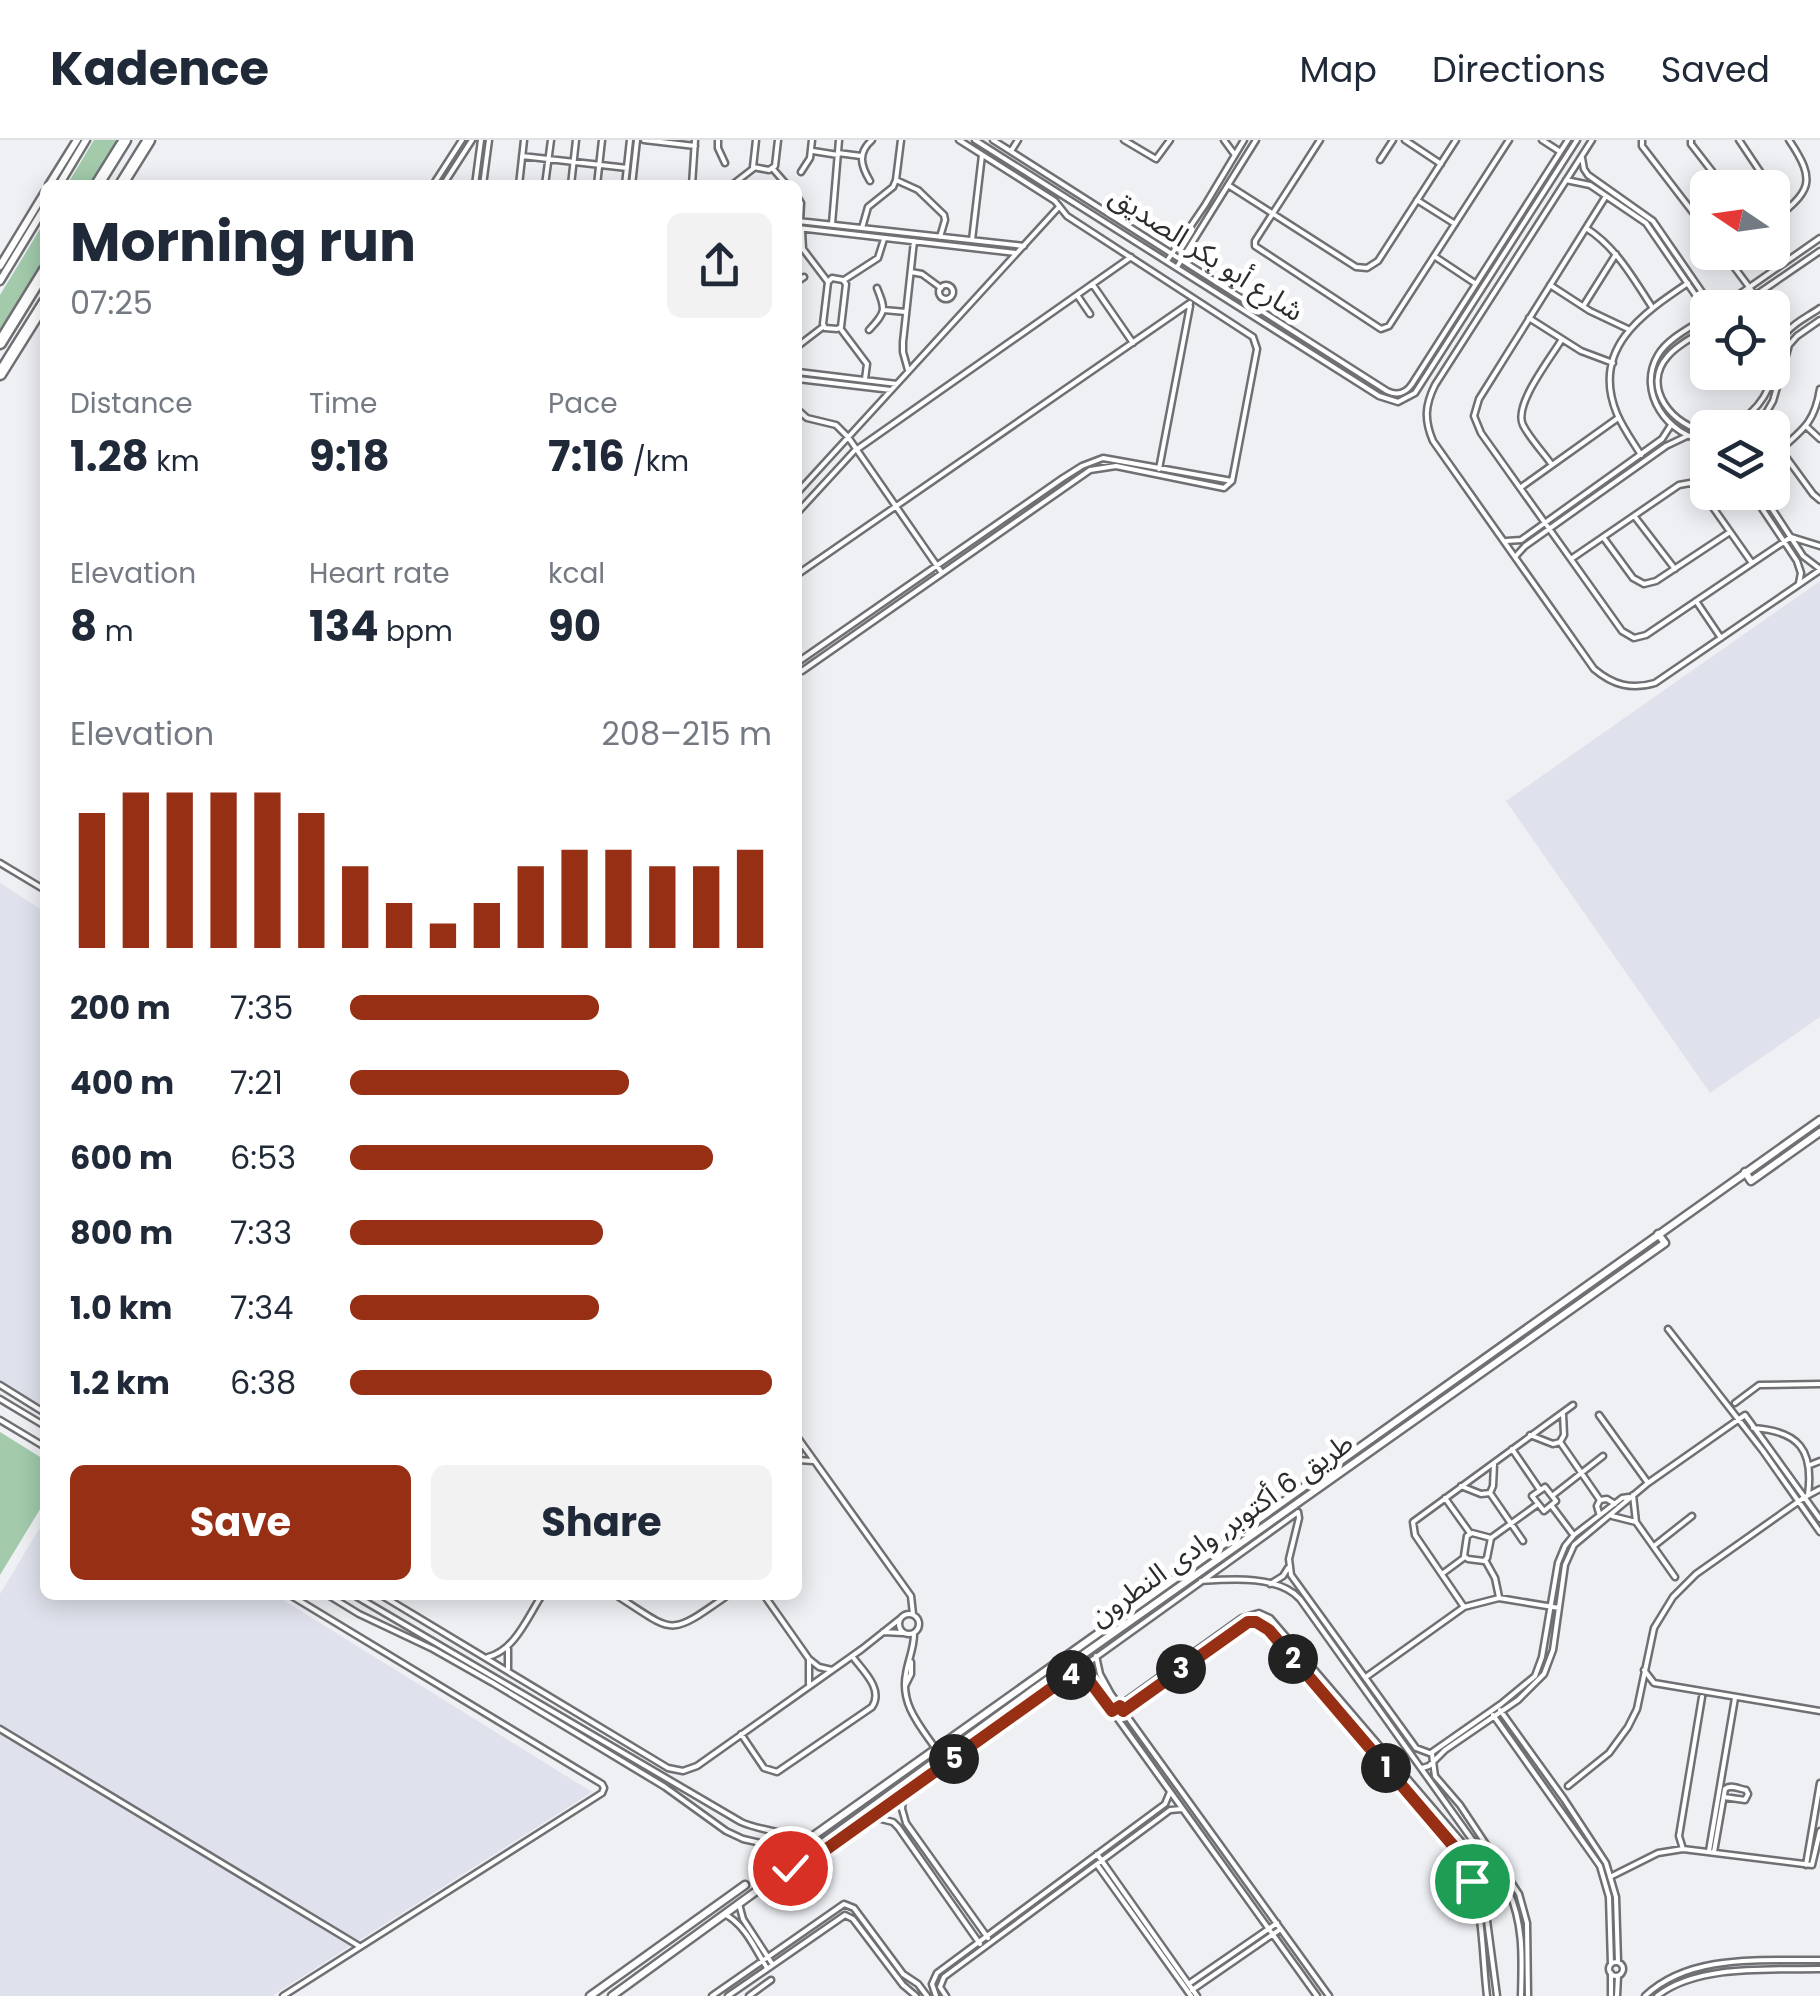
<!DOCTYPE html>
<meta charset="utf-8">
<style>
:root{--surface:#fff;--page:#f2f2f3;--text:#1f2937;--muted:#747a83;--line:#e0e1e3;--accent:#972f15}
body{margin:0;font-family:Poppins,"Noto Sans Arabic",sans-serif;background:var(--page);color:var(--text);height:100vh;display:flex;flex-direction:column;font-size:38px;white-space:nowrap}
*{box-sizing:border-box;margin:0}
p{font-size:32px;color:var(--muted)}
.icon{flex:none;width:55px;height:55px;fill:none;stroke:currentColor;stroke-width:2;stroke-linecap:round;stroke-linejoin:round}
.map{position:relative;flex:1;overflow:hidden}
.sheet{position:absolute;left:40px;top:40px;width:762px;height:1420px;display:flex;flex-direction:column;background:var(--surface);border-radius:15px;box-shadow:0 5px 25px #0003}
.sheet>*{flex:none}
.needle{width:65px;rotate:283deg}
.fabs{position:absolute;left:1690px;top:30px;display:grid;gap:20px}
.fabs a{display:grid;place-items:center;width:100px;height:100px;border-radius:15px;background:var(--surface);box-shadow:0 5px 25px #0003;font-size:50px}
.pin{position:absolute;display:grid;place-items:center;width:85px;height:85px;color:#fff;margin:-42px;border:5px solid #fff;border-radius:50%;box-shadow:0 2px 10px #0007}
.km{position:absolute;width:50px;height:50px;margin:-25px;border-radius:50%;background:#222;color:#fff;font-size:28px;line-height:50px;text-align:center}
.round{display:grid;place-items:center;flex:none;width:105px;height:105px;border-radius:15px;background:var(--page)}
.headline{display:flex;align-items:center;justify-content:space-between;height:170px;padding:0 30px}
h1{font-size:55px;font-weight:700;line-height:75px}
.metrics{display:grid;grid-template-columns:repeat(3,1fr);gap:15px;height:170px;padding:10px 30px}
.metrics div{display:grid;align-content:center}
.metrics b{font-size:42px;font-weight:700}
.metrics small{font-size:28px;font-weight:400}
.metrics p{font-size:28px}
.chart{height:280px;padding:20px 30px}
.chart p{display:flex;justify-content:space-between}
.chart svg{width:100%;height:180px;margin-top:10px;stroke:var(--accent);stroke-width:6}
.cta{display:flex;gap:20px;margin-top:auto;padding:20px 30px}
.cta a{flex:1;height:115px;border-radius:15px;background:var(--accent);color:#fff;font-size:40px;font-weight:700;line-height:115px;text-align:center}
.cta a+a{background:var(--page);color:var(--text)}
ul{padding:0 30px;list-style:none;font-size:32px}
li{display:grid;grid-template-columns:160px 120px 1fr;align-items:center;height:75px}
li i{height:25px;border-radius:12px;background:var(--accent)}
header{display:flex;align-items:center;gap:60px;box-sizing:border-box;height:140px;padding:0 50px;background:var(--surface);border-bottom:2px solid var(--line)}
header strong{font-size:48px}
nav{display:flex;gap:55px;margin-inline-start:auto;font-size:35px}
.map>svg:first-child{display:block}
.built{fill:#dfe2ec}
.green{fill:#a2caab}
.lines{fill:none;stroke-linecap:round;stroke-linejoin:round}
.street-casing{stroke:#6f7073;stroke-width:9}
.secondary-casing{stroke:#6f7073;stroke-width:11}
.highway-casing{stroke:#6f7073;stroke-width:15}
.street{stroke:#fff;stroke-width:4}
.secondary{stroke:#fff;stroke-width:6}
.highway{stroke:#fff;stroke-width:10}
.route-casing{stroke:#fff;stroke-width:20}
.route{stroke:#972f15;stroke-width:12}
.labels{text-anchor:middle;stroke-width:10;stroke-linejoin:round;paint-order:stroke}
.street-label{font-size:28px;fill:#2b2c2d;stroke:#fff}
</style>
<header>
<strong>Kadence</strong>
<nav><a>Map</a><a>Directions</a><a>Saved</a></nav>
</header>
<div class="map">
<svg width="1820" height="1856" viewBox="0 0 1820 1856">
<rect width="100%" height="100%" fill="#eff0f4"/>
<!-- built -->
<path class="built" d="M 1820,441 L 1820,877 L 1710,953 L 1506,661 Z
M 0,743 L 45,772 L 45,1277 L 0,1249 Z
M 45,1379 L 45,1455 L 275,1455 L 592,1652 L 272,1856 L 0,1856 L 0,1454 Z"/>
<!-- green -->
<path class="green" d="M 94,0 L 121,0 L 94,45 L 67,45 Z
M 45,81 L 45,125 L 0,199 L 0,155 Z
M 0,1292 L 45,1320 L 45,1361 L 0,1435 Z"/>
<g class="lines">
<defs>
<path id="street" d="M 644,0 L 695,6
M 718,0 L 718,8 L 725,23
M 756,0 L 753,27 L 769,30 L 775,26 L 778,0
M 959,0 L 1055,61 L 1067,76 L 1253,197 L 1257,209 L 1232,341
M 975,0 L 1379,256 L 1398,262 L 1415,253 L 1577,0
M 993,0 L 1387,251 C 1397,256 1406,253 1412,244 L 1568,0
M 1124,0 L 1156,19 L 1170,0
M 1224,0 L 1235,15
M 1320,0 L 1255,101 L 1255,106 L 1381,189 L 1389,186 L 1509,0
M 1405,0 L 1441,24
M 1542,0 L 1559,11
M 1592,0 L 1435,245 C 1425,265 1424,280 1433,301 L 1594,529 C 1613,545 1631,550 1655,543 L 1820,430
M 1642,0 L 1642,6 L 1708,92
M 1691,0 L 1691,4 L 1725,48
M 1739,0 L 1761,33 L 1761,39 L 1753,48
M 813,11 L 838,15
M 1011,11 L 1018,0
M 838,13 L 861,16
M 522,16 L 627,28
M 1582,18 L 1584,29 L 1588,35 L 1653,81 L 1706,158 L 1712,164 L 1721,167
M 1380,20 L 1393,0
M 773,29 L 787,45
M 801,32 L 810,18 L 812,0
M 896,40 L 918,50 L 944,75 L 945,80 L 940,97
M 1566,40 L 1590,45 L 1646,83 L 1701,163 L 1705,178
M 870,41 C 861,26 857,13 872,0
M 433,45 L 462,0
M 443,45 L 472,0
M 475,45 L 481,0
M 483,45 L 489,0
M 519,45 L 524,0
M 545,45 L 551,0
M 571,45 L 576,0
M 597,45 L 602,0
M 625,45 L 630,0
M 632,45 L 637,0
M 692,45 L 695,0
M 732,45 L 754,28
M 1228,45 L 1356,127 L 1367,128 L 1378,121 L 1456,0
M 1606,56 L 1479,259 L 1474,276 L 1481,293 L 1622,491 L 1634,498 L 1646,495 L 1791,397 L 1820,406
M 798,58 L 801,63 L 800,81
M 1417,60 L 1455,84
M 798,81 L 1024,106
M 1772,82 C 1810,51 1818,43 1789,0
M 832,84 L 839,0
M 798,88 L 1016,113
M 862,88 L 868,67 L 893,47 L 896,40 L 901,0
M 1586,88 C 1616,107 1633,138 1652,167
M 802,91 L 803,109 L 828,142
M 972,100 L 982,15
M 1723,112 L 1755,155
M 1434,116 L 1476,144
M 1167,121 L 1205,65 L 1244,0
M 1177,127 L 1256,0
M 911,132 L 922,134 L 941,148
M 832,138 L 843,140 L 846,144 L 841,187 L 837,189 L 825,188 L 823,184 L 828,142 Z
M 844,140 L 878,118 L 884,99
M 798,141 L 804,137
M939 152a7 7 0 1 1 14 0a7 7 0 1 1-14 0Z
M 1093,145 L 1133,203
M 1550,145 L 1590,171 L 1628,189
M 1077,155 L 1090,174
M 1584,165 L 1616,114
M 1721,167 L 1820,98
M 1737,168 L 1820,111
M 884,170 L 906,172
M 1708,176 C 1692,187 1668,198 1658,215 C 1636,252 1668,297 1708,301
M 1529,178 L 1581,211 L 1613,223
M 840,188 L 867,224 L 865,239
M 1708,188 C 1695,196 1678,204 1668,216 C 1640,247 1673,287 1708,292
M 869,190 C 886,172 886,170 877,148
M 798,206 L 824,186
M 908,230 L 903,212 L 903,202 L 914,101
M 798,232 L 897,244
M 798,239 L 891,250
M 798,270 L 807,278 L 836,285 L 848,297 L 942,433
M 1758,279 L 1765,288
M 1807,287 L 1820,299
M 1730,288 C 1763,268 1770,251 1778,215 C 1780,207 1781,199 1787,192 C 1795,182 1809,176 1820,168
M 1746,288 L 1766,273 L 1773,261 L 1789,205 L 1797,196 L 1820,180
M 1772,298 L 1813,354 L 1820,360
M 1781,309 C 1804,289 1815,281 1820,249
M 856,310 L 1131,117
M 1641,315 C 1633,302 1623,288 1617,274 C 1590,209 1642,174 1688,143
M 1552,325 C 1543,312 1530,299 1523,285 C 1513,265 1551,218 1562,199
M 1159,329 L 1190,166
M 1520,348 L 1618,278
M 798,352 L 1058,68
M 1751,352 L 1797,421 L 1801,433 L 1799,443
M 1761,352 L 1803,416 L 1820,429
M 798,372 L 856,309
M 1635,377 L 1675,429
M 1603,397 L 1633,438 L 1644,444 L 1656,441 L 1730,392
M 1506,401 L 1521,400 L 1662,299 L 1671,285
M 1515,417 L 1525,406 L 1666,306 L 1687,296
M 1571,419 L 1679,345 L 1690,343 L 1700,349 L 1752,423
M 798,434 L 1190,163
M 1696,461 L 1721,498
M 798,522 L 1063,338 L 1082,326 L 1103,318 L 1232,341
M 798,531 L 802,531 L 1090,330 L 1116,326 L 1224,348 L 1232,341
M 0,723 L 45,750
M 1668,1189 L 1763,1311 L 1820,1392
M 0,1245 L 45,1273
M 0,1259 L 45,1286
M 1735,1263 L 1759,1245 L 1820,1244
M 1599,1275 L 1648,1343
M 0,1280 L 45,1307
M 1753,1288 C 1799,1291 1814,1310 1808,1355
M 1530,1295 L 1553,1304 L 1560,1302 L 1564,1295 L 1563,1274
M 798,1298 L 911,1456 L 913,1474
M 1560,1302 L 1600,1360
M 1512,1309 L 1540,1350
M 798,1314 L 801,1304
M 798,1320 L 813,1321
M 1810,1325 L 1820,1321
M 1461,1346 L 1481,1354 L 1490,1353 L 1493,1346 L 1494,1324
M 1545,1347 L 1556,1361 L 1544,1371 L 1532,1356 Z
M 1490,1353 L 1523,1401
M 1633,1355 L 1636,1382 L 1675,1437
M 1552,1356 L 1603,1316
M 1445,1358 L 1470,1393
M 1551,1365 L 1572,1393
M 1298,1372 L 1299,1378 L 1289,1419 L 1291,1435 L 1416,1608 L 1432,1614 L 1435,1636 L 1460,1665 L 1519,1754 L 1527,1783 L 1528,1856
M 1599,1373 L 1597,1366 L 1600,1360 L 1607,1359 L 1615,1364
M 1612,1376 L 1636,1382
M 1472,1393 L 1491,1398 L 1487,1418 L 1484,1421 L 1468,1419 L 1464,1416 L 1467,1396 Z
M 1491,1398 L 1538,1364
M 1654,1406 L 1692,1376
M 1485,1420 L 1495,1438 L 1499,1457
M 1442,1434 L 1465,1417
M 1201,1441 C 1230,1439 1279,1435 1300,1459 L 1508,1750 C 1524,1784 1522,1819 1521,1856
M 1270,1444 L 1283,1436 L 1288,1428
M 328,1455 L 359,1474 L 433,1509 L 493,1543 L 665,1647 L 726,1691 L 743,1699 L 774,1706 L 788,1714
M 354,1455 L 741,1682 C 761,1691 784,1691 805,1700
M 381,1455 L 668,1628 L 683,1631 L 697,1626 L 862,1509 L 901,1478
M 616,1455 C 676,1494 668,1497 728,1455
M 764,1455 L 809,1519 L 819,1527 L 832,1530
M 1464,1467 L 1415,1395 L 1413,1382 L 1573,1265
M899 1484a10 10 0 1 1 20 0a10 10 0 1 1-20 0Z
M 883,1492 L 903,1493
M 914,1494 C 914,1509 908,1520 906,1534 C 900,1564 920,1586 936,1609
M 508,1509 L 508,1529
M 1096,1516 L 1100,1534 L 1111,1554 L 1329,1856
M 488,1517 C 515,1510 527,1478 542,1455
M 809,1519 L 809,1544
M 1644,1530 L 1654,1543 L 1820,1571
M 1070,1535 L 1083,1538 L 1095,1547 L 1317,1856
M 1366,1537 L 1464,1467 L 1499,1458 L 1559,1468
M 905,1546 L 911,1534 L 911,1522
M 1500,1570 L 1564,1659 L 1606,1723 L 1616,1757 L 1618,1822
M 1112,1571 L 1242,1478 L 1259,1473 L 1270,1478 L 1472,1714 L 1481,1735 L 1497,1856
M 1493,1575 L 1600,1726 L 1609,1757 L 1611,1824
M 1116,1576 L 1241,1486 L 1252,1482 L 1265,1486 L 1465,1720 C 1483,1757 1482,1815 1487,1856
M 0,1589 L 359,1806
M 741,1594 L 764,1628 L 777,1632 L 872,1567 C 884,1549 863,1531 852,1516
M 1431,1613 L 1501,1564 L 1535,1536 L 1542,1517 L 1558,1423 L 1565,1406 L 1574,1395 L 1600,1375 L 1622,1358 L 1629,1357
M 1422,1628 L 1429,1626 L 1445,1610 L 1518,1560 L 1544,1534 L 1553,1510 L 1565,1425 L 1574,1405 L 1648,1343 L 1745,1275 L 1820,1379
M 1568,1646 L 1609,1613 L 1628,1587 L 1637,1569 L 1654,1488 L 1673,1457 L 1696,1434 L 1805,1357 L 1820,1349
M 903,1656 L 902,1669 L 906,1683 L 988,1798
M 873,1677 L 893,1682 L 898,1687 L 980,1804
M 1683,1709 L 1679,1696 L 1702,1557
M 1709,1711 L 1735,1558
M 1714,1712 L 1725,1649 C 1730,1644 1739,1649 1746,1650 L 1748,1654 L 1745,1660 L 1724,1657
M 1097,1714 L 1197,1856
M 1806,1725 L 1820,1643
M 788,1726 L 792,1729 L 797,1729 L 903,1656 L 1298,1372
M 1098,1726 L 1191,1856
M 1610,1737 L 1658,1713 L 1683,1709 L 1812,1725 L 1820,1691
M 739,1764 L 743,1779 L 773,1825
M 724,1774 C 745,1784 755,1809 767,1828
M1609 1829a7 7 0 1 1 14 0a7 7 0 1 1-14 0Z
M 1611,1833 L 1611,1856
M 1190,1843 L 1277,1783
M 1192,1850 L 1279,1790
M 283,1856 L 602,1653 L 604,1648 L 602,1644 L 290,1455
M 712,1856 L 844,1764 L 854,1768 L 903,1834 L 918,1844 L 927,1856
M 728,1856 L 845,1775 L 853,1779 L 903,1845 L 916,1856
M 749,1856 L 771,1840
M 936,1856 L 932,1844 L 937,1833 L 1165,1664 L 1170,1652
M 946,1856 L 940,1847 L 944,1837 L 1158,1679 L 1170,1670 L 1182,1669
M 1617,1856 L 1618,1836
M 1645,1856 C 1690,1813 1763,1821 1820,1820
M 1657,1856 C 1698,1824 1770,1830 1820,1829"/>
<path id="secondary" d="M 49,45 L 77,0
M 59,45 L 86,0
M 0,126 L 45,52
M 0,141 L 45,67
M 1745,1032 L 1751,1041 L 1820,992
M 788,1714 L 1820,980
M 590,1856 L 745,1745
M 612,1856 L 1033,1550 L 1665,1103 L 1658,1094"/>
<path id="highway" d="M 97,45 L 125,0
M 121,45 L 149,0
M 0,203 L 45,130
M 0,234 L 45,162"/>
</defs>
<!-- street casing -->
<use href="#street" class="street-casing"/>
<!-- secondary casing -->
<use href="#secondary" class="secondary-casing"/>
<!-- highway casing -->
<use href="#highway" class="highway-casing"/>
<!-- street -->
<use href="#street" class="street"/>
<!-- secondary -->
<use href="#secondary" class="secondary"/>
<!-- highway -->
<use href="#highway" class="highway"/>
</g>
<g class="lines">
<defs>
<path id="route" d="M 790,1728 L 797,1729 L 814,1718 L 1070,1535 L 1091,1543 L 1112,1571 L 1120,1566 L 1123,1571 L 1248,1482 L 1256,1482 L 1269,1490 L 1462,1716 L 1472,1741"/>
</defs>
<!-- route casing -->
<use href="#route" class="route-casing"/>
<!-- route -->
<use href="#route" class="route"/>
</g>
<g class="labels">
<!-- street labels -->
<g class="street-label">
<text transform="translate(1207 113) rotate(33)" y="10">شارع أبو بكر الصديق</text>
<text transform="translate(1221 1389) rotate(-35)" y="10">طريق 6 أكتوبر, وادى النطرون</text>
</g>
</g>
</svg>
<div class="fabs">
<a><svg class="needle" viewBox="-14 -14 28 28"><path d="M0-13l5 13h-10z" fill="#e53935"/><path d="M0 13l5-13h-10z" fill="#747a83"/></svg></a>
<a><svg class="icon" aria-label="locate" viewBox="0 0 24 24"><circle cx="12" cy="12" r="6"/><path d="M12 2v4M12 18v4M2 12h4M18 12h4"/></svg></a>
<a><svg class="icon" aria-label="layers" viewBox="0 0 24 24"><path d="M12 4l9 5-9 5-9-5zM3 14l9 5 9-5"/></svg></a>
</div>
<div class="pin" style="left:1472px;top:1741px;background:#1e9e55"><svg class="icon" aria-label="arrive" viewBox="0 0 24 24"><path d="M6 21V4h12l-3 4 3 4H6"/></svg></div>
<div class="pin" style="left:790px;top:1728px;background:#d93025"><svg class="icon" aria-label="check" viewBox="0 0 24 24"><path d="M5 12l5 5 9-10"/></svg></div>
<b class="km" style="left:1386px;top:1628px">1</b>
<b class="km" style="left:1293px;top:1519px">2</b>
<b class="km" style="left:1181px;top:1529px">3</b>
<b class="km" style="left:1071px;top:1535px">4</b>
<b class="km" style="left:954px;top:1619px">5</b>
<section class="sheet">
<div class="headline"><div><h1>Morning run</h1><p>07:25</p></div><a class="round"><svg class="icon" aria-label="share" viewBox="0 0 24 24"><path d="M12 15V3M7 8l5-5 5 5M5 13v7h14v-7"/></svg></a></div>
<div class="metrics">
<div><p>Distance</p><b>1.28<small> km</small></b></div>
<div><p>Time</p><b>9:18</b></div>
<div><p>Pace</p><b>7:16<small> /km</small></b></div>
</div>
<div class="metrics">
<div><p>Elevation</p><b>8<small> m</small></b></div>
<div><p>Heart rate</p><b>134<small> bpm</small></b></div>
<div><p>kcal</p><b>90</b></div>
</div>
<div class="chart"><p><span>Elevation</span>208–215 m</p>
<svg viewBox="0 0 160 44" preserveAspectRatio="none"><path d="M5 44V11M15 44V6M25 44V6M35 44V6M45 44V6M55 44V11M65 44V24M75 44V33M85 44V38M95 44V33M105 44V24M115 44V20M125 44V20M135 44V24M145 44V24M155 44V20"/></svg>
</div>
<ul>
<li><b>200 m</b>7:35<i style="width:59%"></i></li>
<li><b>400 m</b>7:21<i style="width:66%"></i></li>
<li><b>600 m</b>6:53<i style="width:86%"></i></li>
<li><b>800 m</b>7:33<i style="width:60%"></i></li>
<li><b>1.0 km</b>7:34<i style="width:59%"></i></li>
<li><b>1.2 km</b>6:38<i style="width:100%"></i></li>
</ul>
<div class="cta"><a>Save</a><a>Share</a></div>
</section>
</div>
